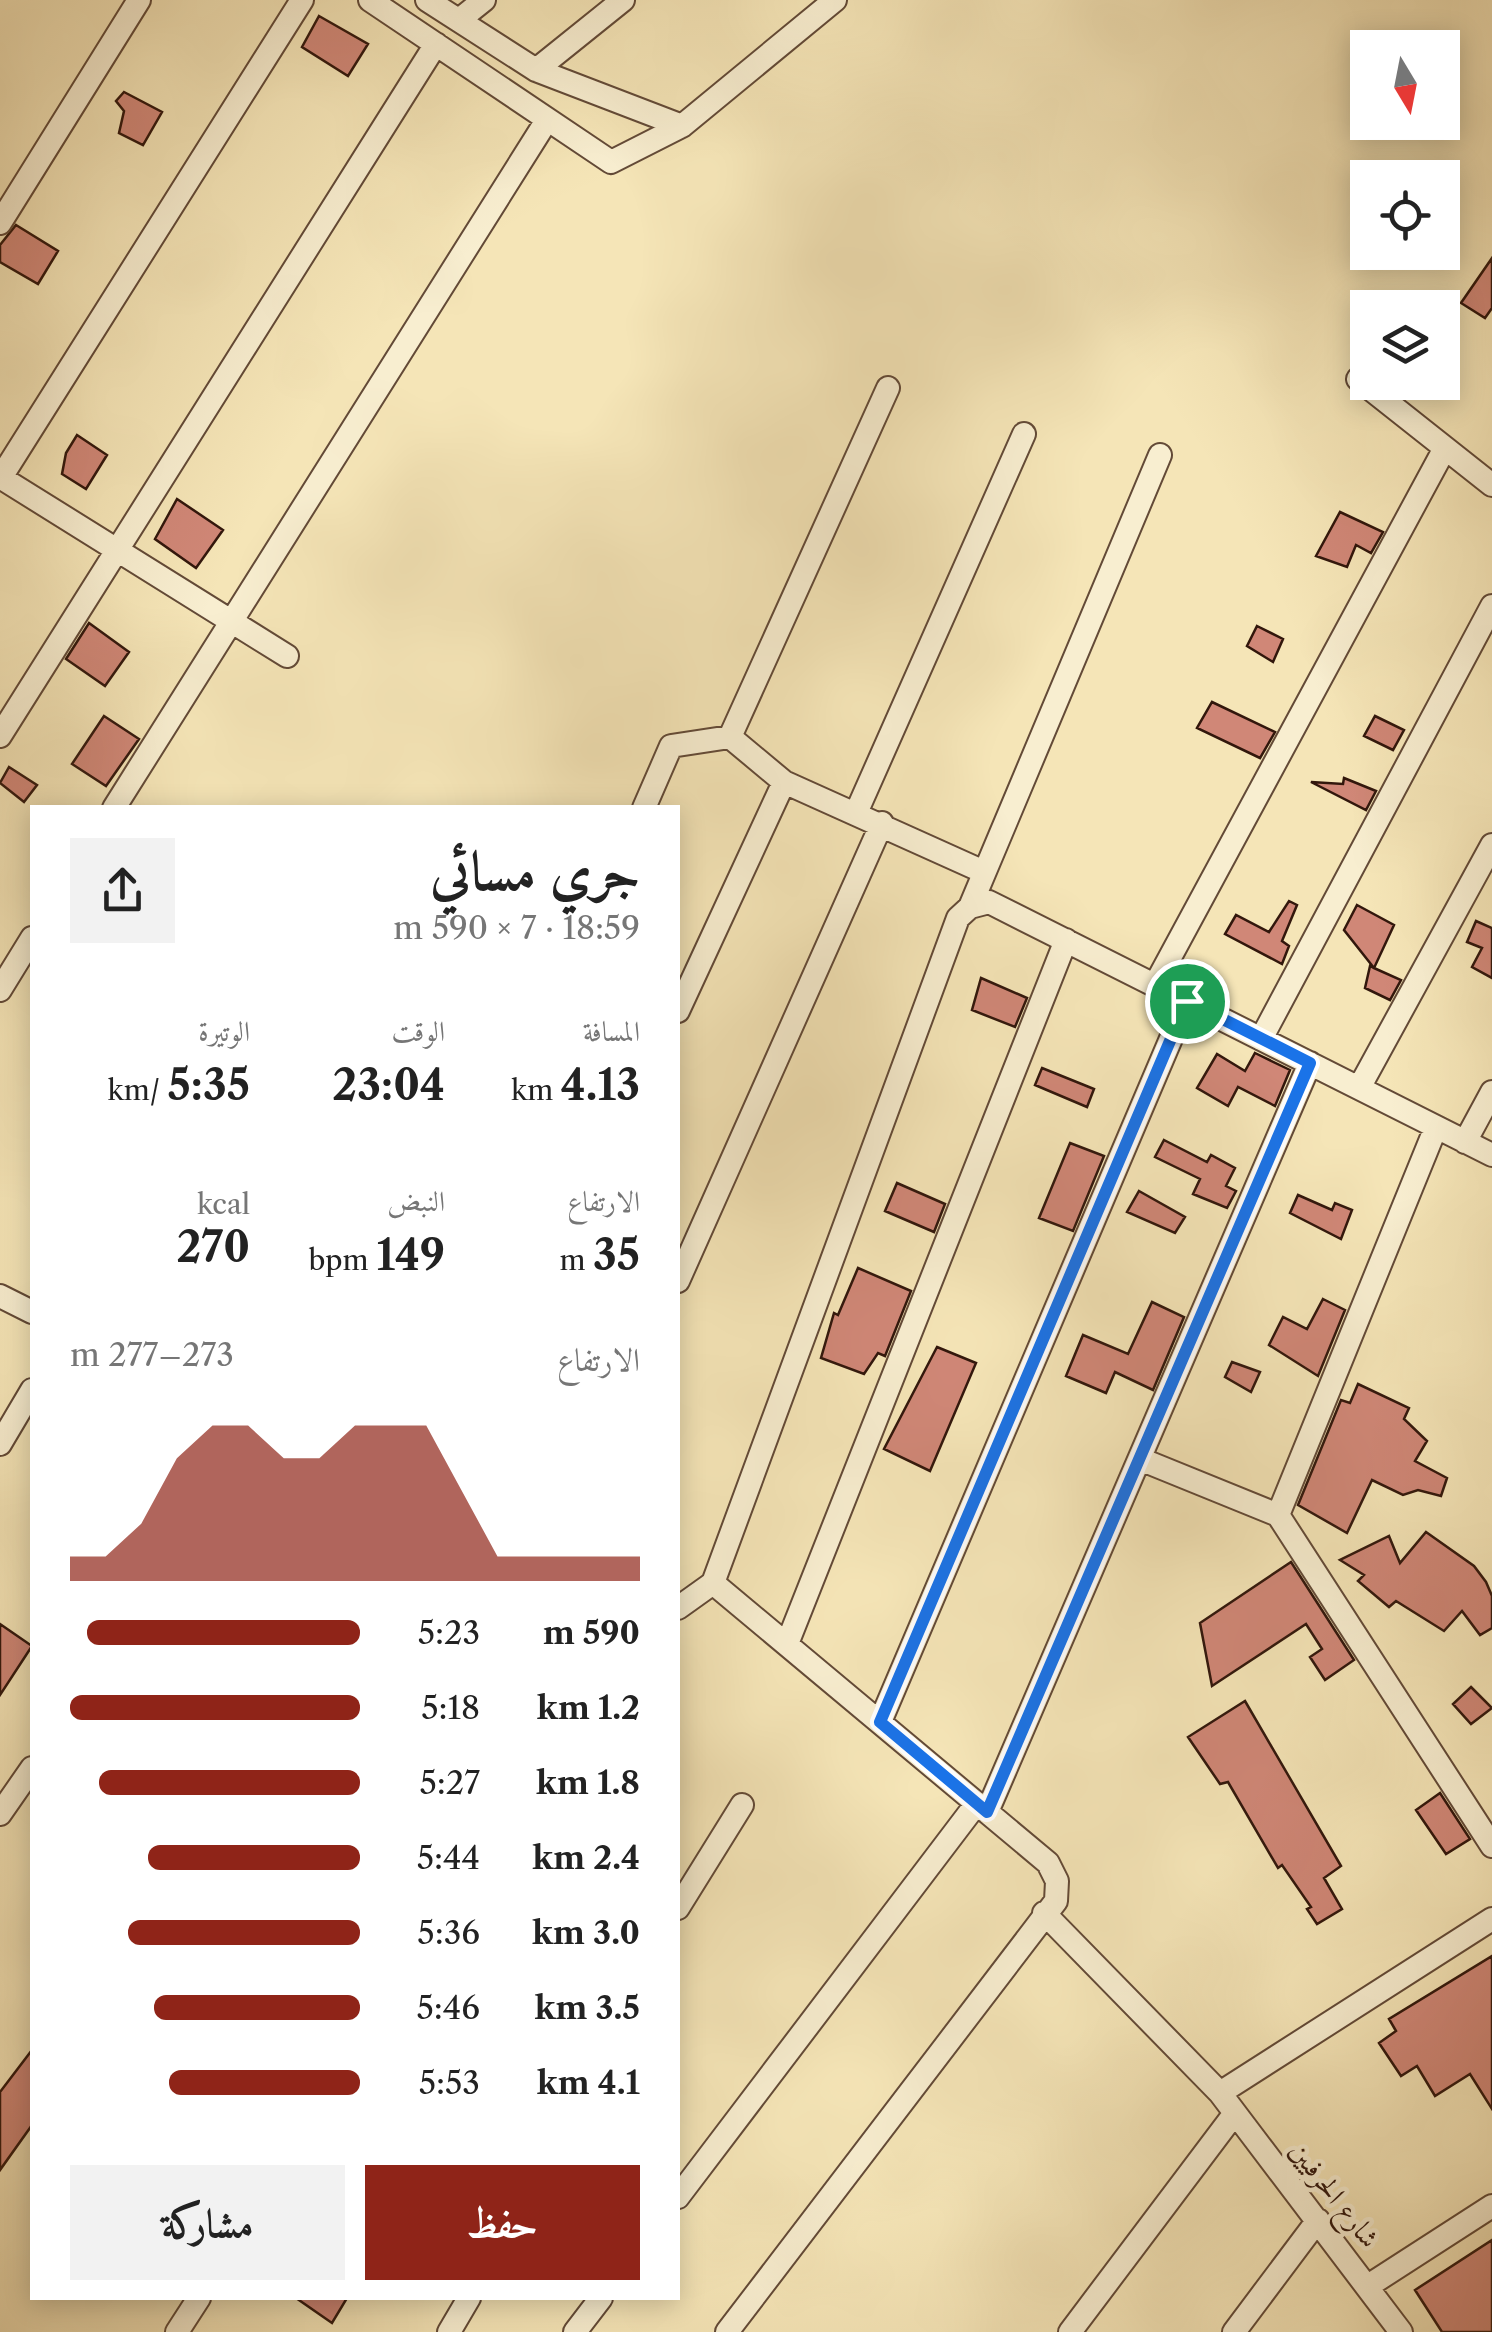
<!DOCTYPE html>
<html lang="ar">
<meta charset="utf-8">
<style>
:root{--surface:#fff;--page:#f2f2f2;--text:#222;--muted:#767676;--accent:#8f2418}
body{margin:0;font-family:"Libre Caslon Text",Amiri,serif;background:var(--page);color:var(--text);direction:rtl;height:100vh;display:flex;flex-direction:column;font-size:38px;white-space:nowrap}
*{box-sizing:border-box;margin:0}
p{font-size:32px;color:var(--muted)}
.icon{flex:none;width:55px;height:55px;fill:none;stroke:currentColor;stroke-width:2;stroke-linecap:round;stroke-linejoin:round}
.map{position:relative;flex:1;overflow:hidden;direction:ltr}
.drawer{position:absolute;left:30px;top:805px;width:650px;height:1495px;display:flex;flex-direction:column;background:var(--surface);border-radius:0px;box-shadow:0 5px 25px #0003;direction:rtl}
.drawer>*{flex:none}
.needle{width:65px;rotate:170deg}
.buttons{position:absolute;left:1350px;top:30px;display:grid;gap:20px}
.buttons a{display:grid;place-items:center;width:110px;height:110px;border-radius:0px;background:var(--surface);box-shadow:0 5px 25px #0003;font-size:50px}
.pin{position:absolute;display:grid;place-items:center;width:85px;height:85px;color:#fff;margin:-42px;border:5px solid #fff;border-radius:50%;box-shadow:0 2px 10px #0007}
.round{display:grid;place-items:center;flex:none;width:105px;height:105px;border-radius:0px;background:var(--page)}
.summary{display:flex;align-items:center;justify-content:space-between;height:170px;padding:0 40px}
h1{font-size:55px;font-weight:800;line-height:75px}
.metrics{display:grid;grid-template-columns:repeat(3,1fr);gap:15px;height:170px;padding:10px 40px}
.metrics div{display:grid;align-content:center}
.metrics b{font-size:42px;font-weight:800}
.metrics small{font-size:28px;font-weight:400}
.metrics p{font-size:28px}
.chart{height:280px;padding:20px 40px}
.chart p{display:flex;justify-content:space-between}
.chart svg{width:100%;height:180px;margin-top:10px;fill:var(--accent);opacity:.7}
.primary-button{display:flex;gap:20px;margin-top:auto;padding:20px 40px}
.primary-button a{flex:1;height:115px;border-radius:0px;background:var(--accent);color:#fff;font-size:40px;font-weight:800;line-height:115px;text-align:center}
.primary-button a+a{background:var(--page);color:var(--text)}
ul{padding:0 40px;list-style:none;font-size:32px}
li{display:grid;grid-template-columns:160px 120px 1fr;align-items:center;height:75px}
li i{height:25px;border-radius:12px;background:var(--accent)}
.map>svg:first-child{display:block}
.building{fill:#d08777;stroke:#32170c;stroke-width:2.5}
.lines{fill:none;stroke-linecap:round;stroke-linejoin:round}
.street-casing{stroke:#634a37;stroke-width:26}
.street{stroke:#f8eed0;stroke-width:22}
.route-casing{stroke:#fff;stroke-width:20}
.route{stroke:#1a73e8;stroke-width:12}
.labels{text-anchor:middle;stroke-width:9;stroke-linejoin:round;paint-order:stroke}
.street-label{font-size:28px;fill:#32170c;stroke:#f8eed0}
</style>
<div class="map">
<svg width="1492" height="2332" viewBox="0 0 1492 2332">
<rect width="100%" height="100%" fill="#f5e5b7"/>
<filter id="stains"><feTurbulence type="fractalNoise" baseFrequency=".002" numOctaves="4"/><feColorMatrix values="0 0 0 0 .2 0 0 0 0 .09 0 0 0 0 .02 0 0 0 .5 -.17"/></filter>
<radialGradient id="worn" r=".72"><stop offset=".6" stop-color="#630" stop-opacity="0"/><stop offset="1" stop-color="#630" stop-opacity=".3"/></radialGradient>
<!-- building -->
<path class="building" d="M 319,16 L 368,44 L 348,76 L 302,47 Z
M 124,92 L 162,112 L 143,145 L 119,133 L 124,111 L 116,101 Z
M 16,225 L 58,251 L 38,284 L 0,262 L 0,245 Z
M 1492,258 L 1492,308 L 1485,318 L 1461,303 Z
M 77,435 L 107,455 L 86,489 L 62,474 L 66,453 Z
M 177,499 L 223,530 L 196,568 L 155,539 Z
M 1340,512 L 1383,532 L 1371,553 L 1356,545 L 1347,567 L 1316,556 Z
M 89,623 L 129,652 L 105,686 L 66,659 Z
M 1257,626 L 1283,639 L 1273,662 L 1247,646 Z
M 1212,702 L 1275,732 L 1260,758 L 1197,728 Z
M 104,716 L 139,739 L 106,786 L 72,764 Z
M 1375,716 L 1404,730 L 1393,750 L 1364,736 Z
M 9,767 L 37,785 L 24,802 L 0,783 Z
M 1344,778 L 1376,791 L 1366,810 L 1311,782 L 1343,784 Z
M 1289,901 L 1297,905 L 1282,941 L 1289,946 L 1282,964 L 1225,934 L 1236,915 L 1269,932 Z
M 1357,905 L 1394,925 L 1374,968 L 1401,980 L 1390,1000 L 1365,988 L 1370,966 L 1374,968 L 1344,930 Z
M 1476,921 L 1492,928 L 1492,978 L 1472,967 L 1482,948 L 1467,942 Z
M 981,978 L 1027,998 L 1015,1027 L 972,1010 Z
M 1255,1053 L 1290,1070 L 1275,1106 L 1238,1087 L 1228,1106 L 1197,1088 L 1217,1054 L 1245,1071 Z
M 1042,1068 L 1094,1089 L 1087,1107 L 1035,1085 Z
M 1164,1140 L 1207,1162 L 1211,1155 L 1235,1168 L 1226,1186 L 1236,1191 L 1227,1208 L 1193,1194 L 1200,1179 L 1155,1157 Z
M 1070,1143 L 1104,1156 L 1073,1231 L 1039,1218 Z
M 897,1183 L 945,1204 L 934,1232 L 885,1211 Z
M 1139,1191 L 1185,1217 L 1175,1233 L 1127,1212 Z
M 1298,1195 L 1332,1210 L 1335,1203 L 1352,1210 L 1341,1239 L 1290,1213 Z
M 858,1268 L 911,1291 L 885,1356 L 878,1353 L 864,1374 L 821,1358 L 834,1313 L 838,1315 Z
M 1323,1299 L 1345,1310 L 1318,1376 L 1269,1345 L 1283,1317 L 1307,1329 Z
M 1152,1302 L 1184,1317 L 1153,1390 L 1115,1372 L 1106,1393 L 1066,1376 L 1083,1335 L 1128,1354 Z
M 937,1347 L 976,1363 L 930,1471 L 884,1449 Z
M 1232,1362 L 1260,1372 L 1251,1392 L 1225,1377 Z
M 1358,1384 L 1409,1408 L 1404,1419 L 1427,1441 L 1415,1461 L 1447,1478 L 1441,1496 L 1418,1490 L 1403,1495 L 1372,1480 L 1347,1533 L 1298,1505 L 1341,1400 L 1350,1403 Z
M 1426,1532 L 1474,1566 L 1486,1582 L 1492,1596 L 1492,1628 L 1480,1635 L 1462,1611 L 1444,1631 L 1396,1601 L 1389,1607 L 1358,1581 L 1364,1575 L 1340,1560 L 1389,1536 L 1400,1563 Z
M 1291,1562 L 1354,1660 L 1325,1680 L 1310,1657 L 1322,1649 L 1306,1624 L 1212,1686 L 1200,1623 Z
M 0,1624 L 32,1646 L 0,1695 Z
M 1471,1687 L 1492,1708 L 1471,1724 L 1453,1704 Z
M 1245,1701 L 1341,1866 L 1324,1878 L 1342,1909 L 1317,1924 L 1307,1909 L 1311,1907 L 1282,1865 L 1278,1868 L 1228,1782 L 1220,1784 L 1188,1737 Z
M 1440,1793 L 1470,1839 L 1446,1854 L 1416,1810 Z
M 1492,1956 L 1492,2109 L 1470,2074 L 1435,2096 L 1417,2066 L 1401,2076 L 1379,2043 L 1396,2031 L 1389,2019 Z
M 32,2050 L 32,2125 L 0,2170 L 0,2092 Z
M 1492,2240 L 1492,2332 L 1442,2332 L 1415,2290 Z
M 296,2298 L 347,2298 L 332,2323 Z"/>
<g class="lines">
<defs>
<path id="street" d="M 370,0 L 611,162 L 682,126
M 427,0 L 536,70 L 682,126 L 835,0
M 459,20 L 484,0
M 536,70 L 623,0
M 0,223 L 139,0
M 1358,379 L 1492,485
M 0,477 L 287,656
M 0,479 L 302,0
M 0,736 L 436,44
M 730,737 L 888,388
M 114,808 L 547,120
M 644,808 L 671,746 L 730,737 L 784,782 L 984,872
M 856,813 L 1024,434
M 970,907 L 989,902 L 1492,1155
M 1155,985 L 1445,448
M 0,990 L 32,938
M 678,1011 L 784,782
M 1261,1039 L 1492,606
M 1359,1088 L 1492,845
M 1465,1142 L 1492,1092
M 678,1281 L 882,823
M 0,1296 L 32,1312
M 0,1444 L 32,1390
M 1140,1459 L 1278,1515 L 1492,1846
M 1278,1515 L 1436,1127
M 713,1583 L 1048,1863 L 1057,1881 L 1056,1901 L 727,2332
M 678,1608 L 713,1583 L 958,918 L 970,907 L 1160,455
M 787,1644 L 1066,940
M 880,1722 L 1187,1001
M 987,1812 L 1310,1063
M 0,1814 L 32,1768
M 678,1908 L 742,1805
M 1044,1913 L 1220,2093 L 1401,2332
M 1220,2093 L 1492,1919
M 678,2197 L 977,1803
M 1368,2286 L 1492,2206
M 177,2332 L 199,2298
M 449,2332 L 469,2298
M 575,2332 L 601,2298
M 1070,2332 L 1235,2113
M 1234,2332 L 1318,2220"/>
</defs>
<!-- street casing -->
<use href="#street" class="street-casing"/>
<!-- street -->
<use href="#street" class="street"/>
</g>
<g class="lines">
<defs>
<path id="route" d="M 1187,1001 L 1310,1063 L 987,1812 L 880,1722 Z"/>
</defs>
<!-- route casing -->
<use href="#route" class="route-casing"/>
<!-- route -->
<use href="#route" class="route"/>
</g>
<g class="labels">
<!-- street labels -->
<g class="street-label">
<text transform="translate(1335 2194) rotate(52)" y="10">شارع الحرفيين</text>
</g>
</g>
<rect width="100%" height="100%" filter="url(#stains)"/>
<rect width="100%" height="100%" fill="url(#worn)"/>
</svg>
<div class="buttons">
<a><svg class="needle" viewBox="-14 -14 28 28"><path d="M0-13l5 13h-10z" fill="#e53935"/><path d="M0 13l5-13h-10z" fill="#767676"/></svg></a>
<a><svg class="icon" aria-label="locate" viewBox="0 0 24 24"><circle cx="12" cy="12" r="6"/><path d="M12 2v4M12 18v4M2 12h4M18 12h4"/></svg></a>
<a><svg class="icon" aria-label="layers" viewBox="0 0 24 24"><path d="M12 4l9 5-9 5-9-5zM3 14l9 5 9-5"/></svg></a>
</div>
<div class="pin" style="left:1187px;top:1001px;background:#1e9e55"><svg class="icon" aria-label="arrive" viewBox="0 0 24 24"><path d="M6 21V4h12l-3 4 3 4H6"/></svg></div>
<section class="drawer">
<div class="summary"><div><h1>جري مسائي</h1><p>18:59 · 7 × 590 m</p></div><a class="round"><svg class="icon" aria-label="share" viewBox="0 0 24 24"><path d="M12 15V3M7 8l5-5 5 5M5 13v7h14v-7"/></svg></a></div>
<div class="metrics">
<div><p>المسافة</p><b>4.13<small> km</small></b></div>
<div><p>الوقت</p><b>23:04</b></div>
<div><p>الوتيرة</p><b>5:35<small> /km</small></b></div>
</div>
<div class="metrics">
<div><p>الارتفاع</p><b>35<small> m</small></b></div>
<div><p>النبض</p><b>149<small> bpm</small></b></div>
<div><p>kcal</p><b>270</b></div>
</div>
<div class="chart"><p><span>الارتفاع</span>273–277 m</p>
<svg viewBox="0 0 160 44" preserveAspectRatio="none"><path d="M0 44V38L10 38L20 30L30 14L40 6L50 6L60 14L70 14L80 6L90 6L100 6L110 22L120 38L130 38L140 38L150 38L160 38V44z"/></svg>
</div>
<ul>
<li><b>590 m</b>5:23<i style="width:94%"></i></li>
<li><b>1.2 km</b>5:18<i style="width:100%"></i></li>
<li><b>1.8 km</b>5:27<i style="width:90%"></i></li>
<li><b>2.4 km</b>5:44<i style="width:73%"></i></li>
<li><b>3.0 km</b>5:36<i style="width:80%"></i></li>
<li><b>3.5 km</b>5:46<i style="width:71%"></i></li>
<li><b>4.1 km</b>5:53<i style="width:66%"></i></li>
</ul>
<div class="primary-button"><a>حفظ</a><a>مشاركة</a></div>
</section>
</div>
